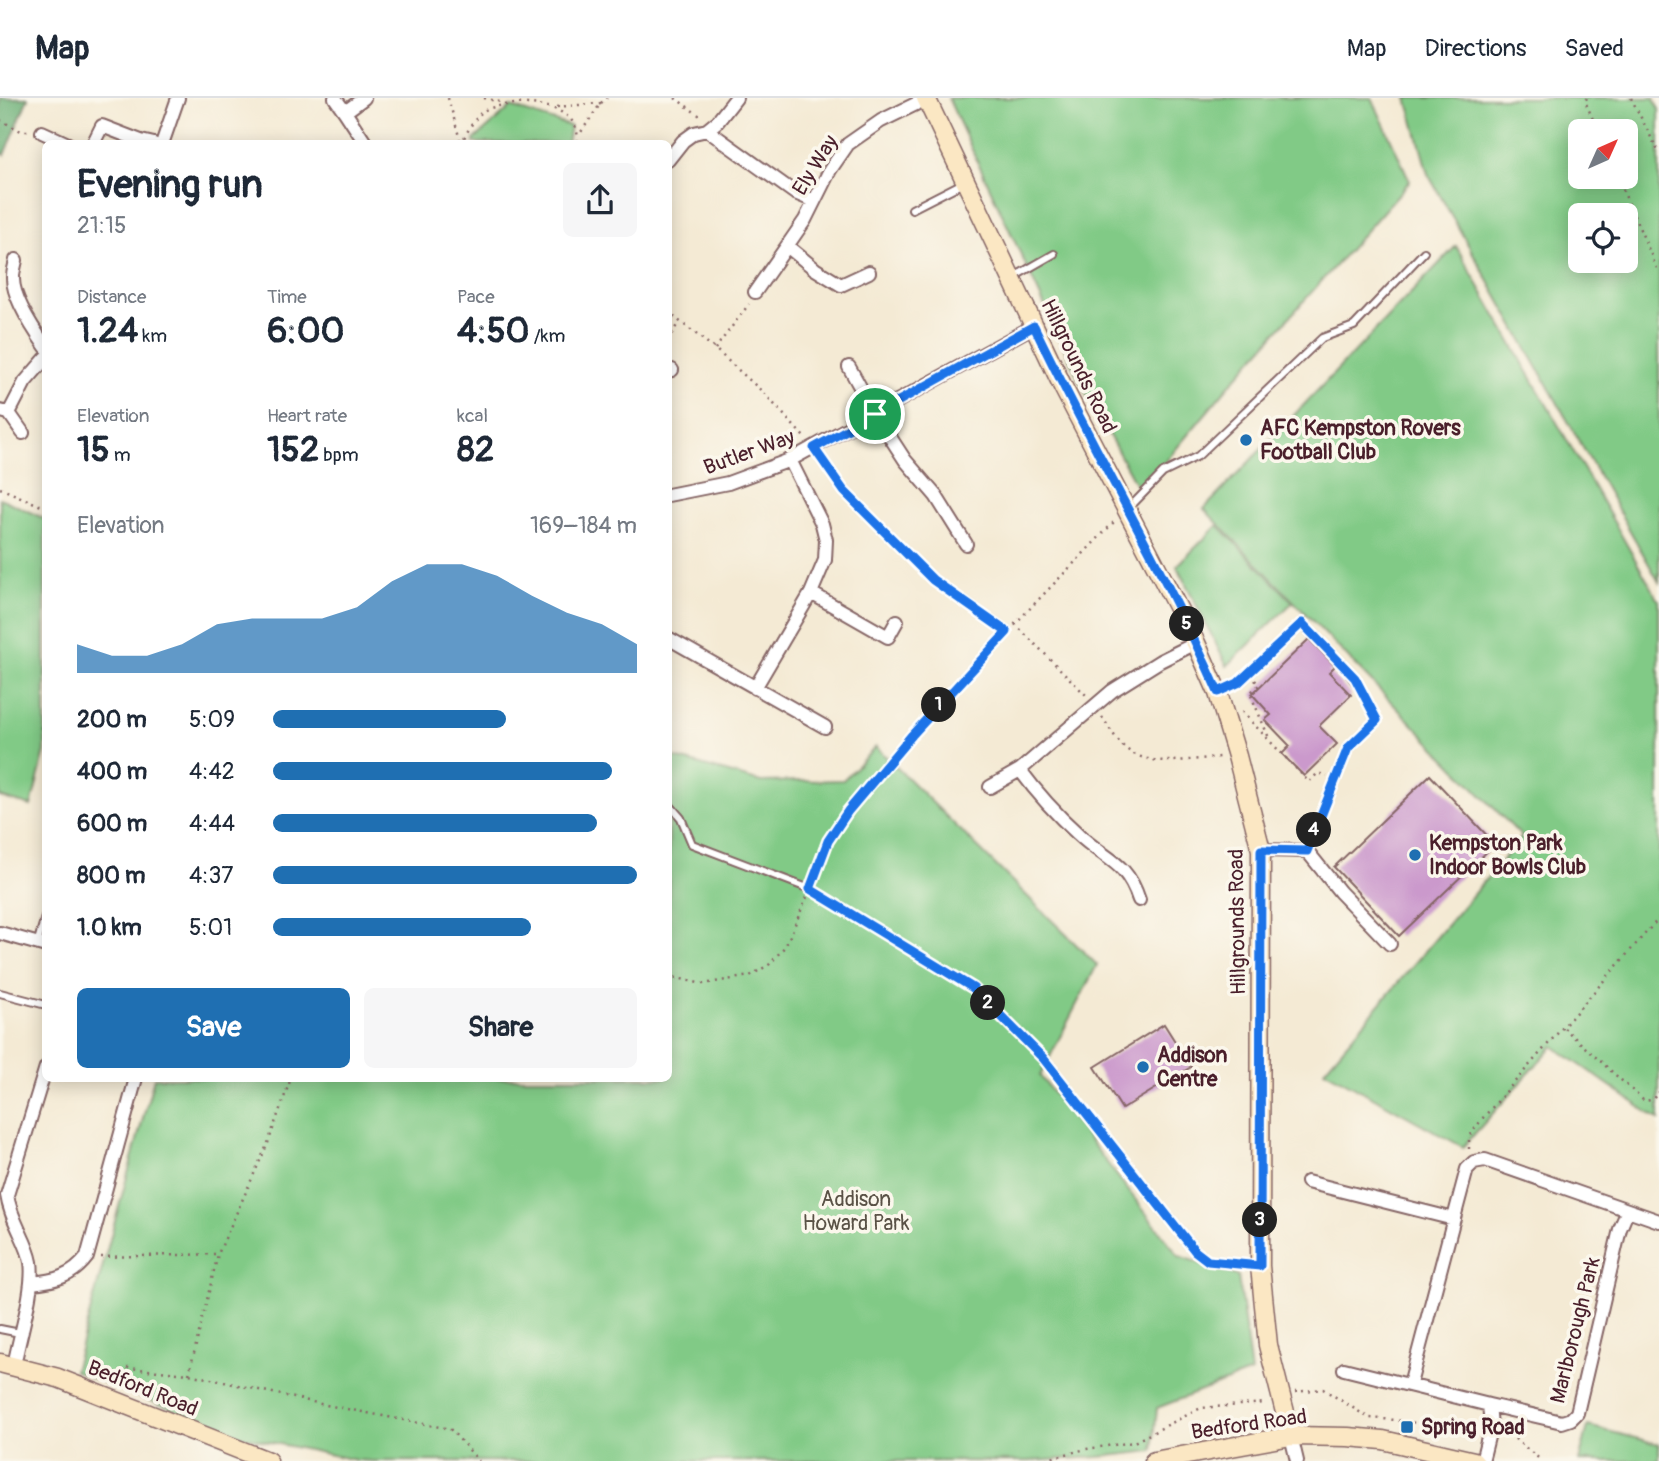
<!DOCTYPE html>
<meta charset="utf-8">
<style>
:root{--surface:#fff;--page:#f6f6f7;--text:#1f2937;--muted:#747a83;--line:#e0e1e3;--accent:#1f6fb2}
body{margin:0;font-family:Pangolin,sans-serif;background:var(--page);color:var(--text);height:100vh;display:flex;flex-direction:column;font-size:26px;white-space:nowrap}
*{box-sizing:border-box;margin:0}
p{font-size:23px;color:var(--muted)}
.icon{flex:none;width:38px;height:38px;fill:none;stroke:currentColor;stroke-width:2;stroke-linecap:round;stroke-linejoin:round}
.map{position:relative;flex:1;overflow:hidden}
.side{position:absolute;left:42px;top:42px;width:630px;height:942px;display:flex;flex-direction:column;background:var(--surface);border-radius:10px;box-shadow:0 4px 18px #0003}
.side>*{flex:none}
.needle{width:46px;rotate:45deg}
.buttons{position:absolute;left:1568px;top:21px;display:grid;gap:14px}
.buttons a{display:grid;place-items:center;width:70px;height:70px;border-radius:10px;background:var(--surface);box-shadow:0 4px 18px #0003;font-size:35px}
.pin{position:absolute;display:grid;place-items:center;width:60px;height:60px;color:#fff;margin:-30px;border:4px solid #fff;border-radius:50%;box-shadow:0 2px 7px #0007}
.km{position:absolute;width:35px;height:35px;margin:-18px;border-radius:50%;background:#222;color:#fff;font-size:19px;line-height:35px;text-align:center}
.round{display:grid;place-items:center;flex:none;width:74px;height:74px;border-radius:10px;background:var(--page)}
.head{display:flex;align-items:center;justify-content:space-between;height:119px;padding:0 35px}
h1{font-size:38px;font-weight:800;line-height:52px}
.figures{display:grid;grid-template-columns:repeat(3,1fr);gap:10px;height:119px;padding:7px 35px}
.figures div{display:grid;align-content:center}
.figures b{font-size:35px;font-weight:800}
.figures small{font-size:19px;font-weight:400}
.figures p{font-size:19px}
.chart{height:196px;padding:14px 35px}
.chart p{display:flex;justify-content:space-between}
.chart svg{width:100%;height:126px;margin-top:7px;fill:var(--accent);opacity:.7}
.button{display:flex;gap:14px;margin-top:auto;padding:14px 35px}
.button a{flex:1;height:80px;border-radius:10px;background:var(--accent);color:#fff;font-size:28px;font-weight:800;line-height:80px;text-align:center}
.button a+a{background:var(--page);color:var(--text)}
ul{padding:0 35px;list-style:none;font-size:23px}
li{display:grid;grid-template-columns:112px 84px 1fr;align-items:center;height:52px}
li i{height:18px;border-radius:9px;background:var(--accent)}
header{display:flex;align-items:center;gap:42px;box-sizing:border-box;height:98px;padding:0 35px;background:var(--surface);border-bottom:2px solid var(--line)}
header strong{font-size:33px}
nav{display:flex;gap:38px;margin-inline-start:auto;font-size:24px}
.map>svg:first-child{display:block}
.green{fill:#81ca86;stroke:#667458;stroke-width:2;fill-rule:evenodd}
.forest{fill:#68ae73;stroke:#59664f;stroke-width:2}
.building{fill:#cb99cc}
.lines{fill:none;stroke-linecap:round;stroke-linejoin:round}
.lane-casing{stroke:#866666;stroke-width:10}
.street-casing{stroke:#866666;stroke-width:16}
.secondary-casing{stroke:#866666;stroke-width:21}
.path{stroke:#866666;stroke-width:2.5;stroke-dasharray:2 5;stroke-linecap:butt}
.lane{stroke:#fff;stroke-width:6}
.street{stroke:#fff;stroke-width:12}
.secondary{stroke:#fbe7c3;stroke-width:18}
.route-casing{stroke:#fff;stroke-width:14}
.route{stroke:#1a73e8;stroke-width:9}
.poi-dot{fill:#1f6fb2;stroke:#fbf7ec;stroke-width:2.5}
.labels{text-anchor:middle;stroke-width:7;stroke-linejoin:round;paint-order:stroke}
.street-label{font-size:21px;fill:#4a1f2b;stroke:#fbf7ec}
.poi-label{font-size:21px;font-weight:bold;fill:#4a1f2b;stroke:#fbf7ec;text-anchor:start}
.park-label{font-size:21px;fill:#5a5246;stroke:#fbf7ec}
</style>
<header>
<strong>Map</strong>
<nav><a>Map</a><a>Directions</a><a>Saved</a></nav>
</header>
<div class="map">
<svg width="1659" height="1363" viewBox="0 0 1659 1363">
<rect width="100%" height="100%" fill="#fbf7ec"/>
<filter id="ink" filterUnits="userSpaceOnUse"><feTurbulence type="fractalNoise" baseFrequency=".0143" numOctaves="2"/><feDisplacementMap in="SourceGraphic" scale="14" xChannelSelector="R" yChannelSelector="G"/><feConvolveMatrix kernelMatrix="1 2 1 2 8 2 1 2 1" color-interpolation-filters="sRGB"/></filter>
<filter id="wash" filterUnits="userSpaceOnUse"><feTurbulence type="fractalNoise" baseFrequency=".00686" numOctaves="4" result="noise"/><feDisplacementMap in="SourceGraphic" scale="28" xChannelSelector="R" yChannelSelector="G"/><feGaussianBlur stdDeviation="1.57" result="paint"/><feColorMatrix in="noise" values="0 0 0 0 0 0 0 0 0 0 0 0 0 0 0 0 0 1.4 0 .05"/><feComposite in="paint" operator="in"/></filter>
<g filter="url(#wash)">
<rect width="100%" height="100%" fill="#f4ead4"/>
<!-- green -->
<path class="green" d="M 948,0 L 1372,0 L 1410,83 L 1227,290 L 1140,394 L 1083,290 Z
M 1407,0 L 1654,0 L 1659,12 L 1659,484 L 1428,76 ZM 1580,33 L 1626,33 L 1626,79 L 1580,79 ZM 1580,117 L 1626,117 L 1626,163 L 1580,163 Z
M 511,9 L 570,28 L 567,45 L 474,45 L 474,42 Z
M 1456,148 L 1659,503 L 1659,1022 L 1553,948 L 1463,1049 L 1324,972 L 1522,739 L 1204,411 Z
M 0,400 L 45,421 L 45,654 L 31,708 L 0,699 Z
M 1218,427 L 1293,504 L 1227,568 L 1177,468 Z
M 876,649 L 1097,867 L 1040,978 L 1179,1158 L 1238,1178 L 1251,1274 L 1157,1310 L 1153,1353 L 1098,1359 L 1028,1363 L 372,1363 L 356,1362 L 241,1338 L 74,1273 L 154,980 L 668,980 L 669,658 L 761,684 L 843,682 Z
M 1588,1328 L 1659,1346 L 1659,1363 L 1579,1363 Z"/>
<!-- forest -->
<path class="forest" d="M 0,0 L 28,0 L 5,57 L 0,54 Z"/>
<g id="blocks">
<!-- building -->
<path class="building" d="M 1309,541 L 1335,568 L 1329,574 L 1351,597 L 1319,628 L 1337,646 L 1304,678 L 1282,656 L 1290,648 L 1265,622 L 1271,617 L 1252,596 Z
M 1430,677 L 1495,746 L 1399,838 L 1334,769 Z
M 1164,926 L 1191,969 L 1122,1011 L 1095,969 Z"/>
</g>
</g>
<g filter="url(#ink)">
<use href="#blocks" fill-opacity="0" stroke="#866666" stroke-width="2"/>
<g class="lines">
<defs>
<path id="lane" d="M 912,111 L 963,85
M 1012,180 L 1054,156
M 1129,410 L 1163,375 L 1198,358 L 1322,240 L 1354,228 L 1424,154
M 1220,593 L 1238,585 L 1302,525 C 1334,558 1358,579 1377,622 L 1348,650 L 1307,753
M 668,705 L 681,720 L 692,746 L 810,791 L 973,890 L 1043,959 L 1195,1153 L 1208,1163 L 1258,1168
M 37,846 L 46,816
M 0,895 L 46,907
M 0,1231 L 20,1235"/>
<path id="street" d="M 335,0 L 345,14 L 364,0
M 345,14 L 366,46
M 707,32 L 795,95 L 814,103
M 42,34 L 68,46
M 93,46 L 102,28 L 141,43 L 154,46
M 162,46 L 178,0
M 668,62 L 683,43 L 694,35 L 707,32 L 718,23 L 736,0
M 16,162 C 15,168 13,173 13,179 C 12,199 34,232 46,249
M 869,174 L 841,187 L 815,171 L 787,148 L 805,122 L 830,72 L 848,46 L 881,23 L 926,1
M 755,194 L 787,148
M 849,269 L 875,316 L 905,362 L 936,398 L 966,446
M 668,273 L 672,272
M 0,313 L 9,315 L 25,284 L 46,260
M 9,315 L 23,335
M 668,397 L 728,385 L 790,362 L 1034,228
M 811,495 L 888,539 L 897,523
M 668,540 L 825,629
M 755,590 L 811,495 L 825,462 L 826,442 L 822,426 L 790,362
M 1020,672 C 1037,695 1057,717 1078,736 C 1105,762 1126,762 1139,802
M 990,689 L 1020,672 L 1112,593 L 1160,563 L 1196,545
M 1261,752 L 1307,753 L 1340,794 L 1390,846
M 0,835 L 46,848
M 1307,1084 L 1454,1121
M 31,1185 C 54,1183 72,1179 87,1159 L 136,980
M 14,1268 C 19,1240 35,1190 31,1164 C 27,1142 11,1124 7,1097 L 46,969
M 1344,1271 L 1489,1307 L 1491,1327 L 1482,1363
M 1410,1286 L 1467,1071 L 1474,1064 L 1485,1062 L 1659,1123
M 1489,1307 L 1562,1324 L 1571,1321 L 1577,1315 L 1620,1131 L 1628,1112
M 1291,1338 L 1297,1363"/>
<path id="secondary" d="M 926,0 L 1063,289 L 1196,545 L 1218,595 L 1237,658 L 1261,752 L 1260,1168 L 1268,1247 L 1291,1338
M 0,1265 L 58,1280 L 268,1363
M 1154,1363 L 1291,1338 L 1348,1339 L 1383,1342 L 1474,1363"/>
</defs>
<!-- lane casing -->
<use href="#lane" class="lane-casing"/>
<!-- street casing -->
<use href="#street" class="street-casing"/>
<!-- secondary casing -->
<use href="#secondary" class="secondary-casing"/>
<!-- path -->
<path class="path" d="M 448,0 L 461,45
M 484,0 L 500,4
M 675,0 L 703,20
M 1587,0 L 1585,3 L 1598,33
M 1631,0 L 1659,55
M 601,5 L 607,0
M 557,9 L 601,5 L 579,37
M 0,22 L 21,33 L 28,33
M 461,46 C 467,34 473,22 483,13 C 509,0 585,1 577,46
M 1617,79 L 1659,175
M 668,214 L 715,251 L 765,296 L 804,339
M 668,242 L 679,224
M 715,251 L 749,206
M 821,361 L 844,392 L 933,482 L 1007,534
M 0,390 L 46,410
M 1015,526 L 1086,597
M 1255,582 L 1259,587 L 1250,595 L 1269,640
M 1242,614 L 1309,684 L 1318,675 L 1327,678
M 1102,619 C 1108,628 1114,638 1121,646 C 1144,672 1189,661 1220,659
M 813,783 L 828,743 L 869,687 L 912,637 L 1007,534 L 1115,423
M 668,878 L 703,886 L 750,878 L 770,866 L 786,847 L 807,799
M 1564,930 L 1644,1003 L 1652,1002 L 1659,994
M 1469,1051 L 1469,1039 L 1482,1021 L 1659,820
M 101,1159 L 217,1156
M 189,1276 L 218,1156 L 268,1045 L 291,980
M 101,1280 L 128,1270 L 189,1276 L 321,1306 L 450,1331 L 479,1363
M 1295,1294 L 1323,1291 L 1369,1320 L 1396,1322 L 1448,1330 L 1478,1325
M 1504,1332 L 1542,1363
M 1039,1363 L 1086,1351 L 1134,1344 L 1201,1310 L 1266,1305"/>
<!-- lane -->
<use href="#lane" class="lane"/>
<!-- street -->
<use href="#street" class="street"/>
<!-- secondary -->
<use href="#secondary" class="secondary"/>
</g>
</g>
<g class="lines" filter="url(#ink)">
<defs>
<path id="route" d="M 1034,228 C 1093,352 1163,469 1218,594 L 1238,585 L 1302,525 L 1355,580 L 1377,622 L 1348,650 L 1307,753 L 1261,752 L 1260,1168 L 1208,1163 L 1195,1153 L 1043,960 L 973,890 L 810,791 L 828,743 L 848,713 L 912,637 L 1007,534 L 933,482 L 844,393 L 814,350 Z"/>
</defs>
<!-- route casing -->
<use href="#route" class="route-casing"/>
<!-- route -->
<use href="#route" class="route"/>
</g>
<!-- markers -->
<g class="poi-dot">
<circle cx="1246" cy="342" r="7"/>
<circle cx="1415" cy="757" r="7"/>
<circle cx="1143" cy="969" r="7"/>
<rect x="1400" y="1322" width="14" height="14" rx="3.5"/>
</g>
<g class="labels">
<!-- street labels -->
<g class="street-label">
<text transform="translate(815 67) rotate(-58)" y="7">Ely Way</text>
<text transform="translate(1079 268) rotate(64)" y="7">Hillgrounds Road</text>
<text transform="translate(749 354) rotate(-20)" y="7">Butler Way</text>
<text transform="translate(1237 824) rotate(-91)" y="7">Hillgrounds Road</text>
<text transform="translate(1575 1232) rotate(-76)" y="7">Marlborough Park</text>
<text transform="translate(143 1290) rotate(22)" y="7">Bedford Road</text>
<text transform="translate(1249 1326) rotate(-8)" y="7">Bedford Road</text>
</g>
<!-- poi labels -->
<g class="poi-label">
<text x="1260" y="337">AFC Kempston Rovers<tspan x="1260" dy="24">Football Club</tspan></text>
<text x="1429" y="752">Kempston Park<tspan x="1429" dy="24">Indoor Bowls Club</tspan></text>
<text x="1157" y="964">Addison<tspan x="1157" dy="24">Centre</tspan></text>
<text x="1421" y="1336">Spring Road</text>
</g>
<!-- park labels -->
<g class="park-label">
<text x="856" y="1108">Addison<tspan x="856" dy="24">Howard Park</tspan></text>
</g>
</g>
</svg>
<div class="buttons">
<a><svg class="needle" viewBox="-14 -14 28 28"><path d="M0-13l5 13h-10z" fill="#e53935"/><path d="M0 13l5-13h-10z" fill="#747a83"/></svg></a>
<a><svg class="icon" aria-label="locate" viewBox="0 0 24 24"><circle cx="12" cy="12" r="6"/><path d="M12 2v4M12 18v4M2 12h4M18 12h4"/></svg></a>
</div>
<div class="pin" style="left:875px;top:316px;background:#1e9e55"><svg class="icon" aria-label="arrive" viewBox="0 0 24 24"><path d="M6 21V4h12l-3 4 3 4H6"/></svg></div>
<b class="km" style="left:939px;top:607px">1</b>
<b class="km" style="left:988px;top:905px">2</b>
<b class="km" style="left:1260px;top:1122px">3</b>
<b class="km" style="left:1314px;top:732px">4</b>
<b class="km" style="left:1187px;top:526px">5</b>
<section class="side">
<div class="head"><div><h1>Evening run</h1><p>21:15</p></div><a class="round"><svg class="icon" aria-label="share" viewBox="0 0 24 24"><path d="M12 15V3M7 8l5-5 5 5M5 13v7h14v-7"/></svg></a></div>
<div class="figures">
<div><p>Distance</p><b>1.24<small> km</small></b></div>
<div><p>Time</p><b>6:00</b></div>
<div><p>Pace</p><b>4:50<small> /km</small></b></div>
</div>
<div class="figures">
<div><p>Elevation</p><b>15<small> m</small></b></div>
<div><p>Heart rate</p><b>152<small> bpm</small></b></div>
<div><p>kcal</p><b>82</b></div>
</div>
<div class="chart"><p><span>Elevation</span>169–184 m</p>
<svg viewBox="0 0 160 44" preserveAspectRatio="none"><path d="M0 44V34L10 38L20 38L30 34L40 27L50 25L60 25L70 25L80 21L90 12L100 6L110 6L120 10L130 17L140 23L150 27L160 34V44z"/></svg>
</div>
<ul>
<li><b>200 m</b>5:09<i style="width:64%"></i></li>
<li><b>400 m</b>4:42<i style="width:93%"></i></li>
<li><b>600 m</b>4:44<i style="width:89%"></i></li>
<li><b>800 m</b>4:37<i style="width:100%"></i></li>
<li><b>1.0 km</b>5:01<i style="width:71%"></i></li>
</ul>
<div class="button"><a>Save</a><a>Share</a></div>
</section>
</div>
